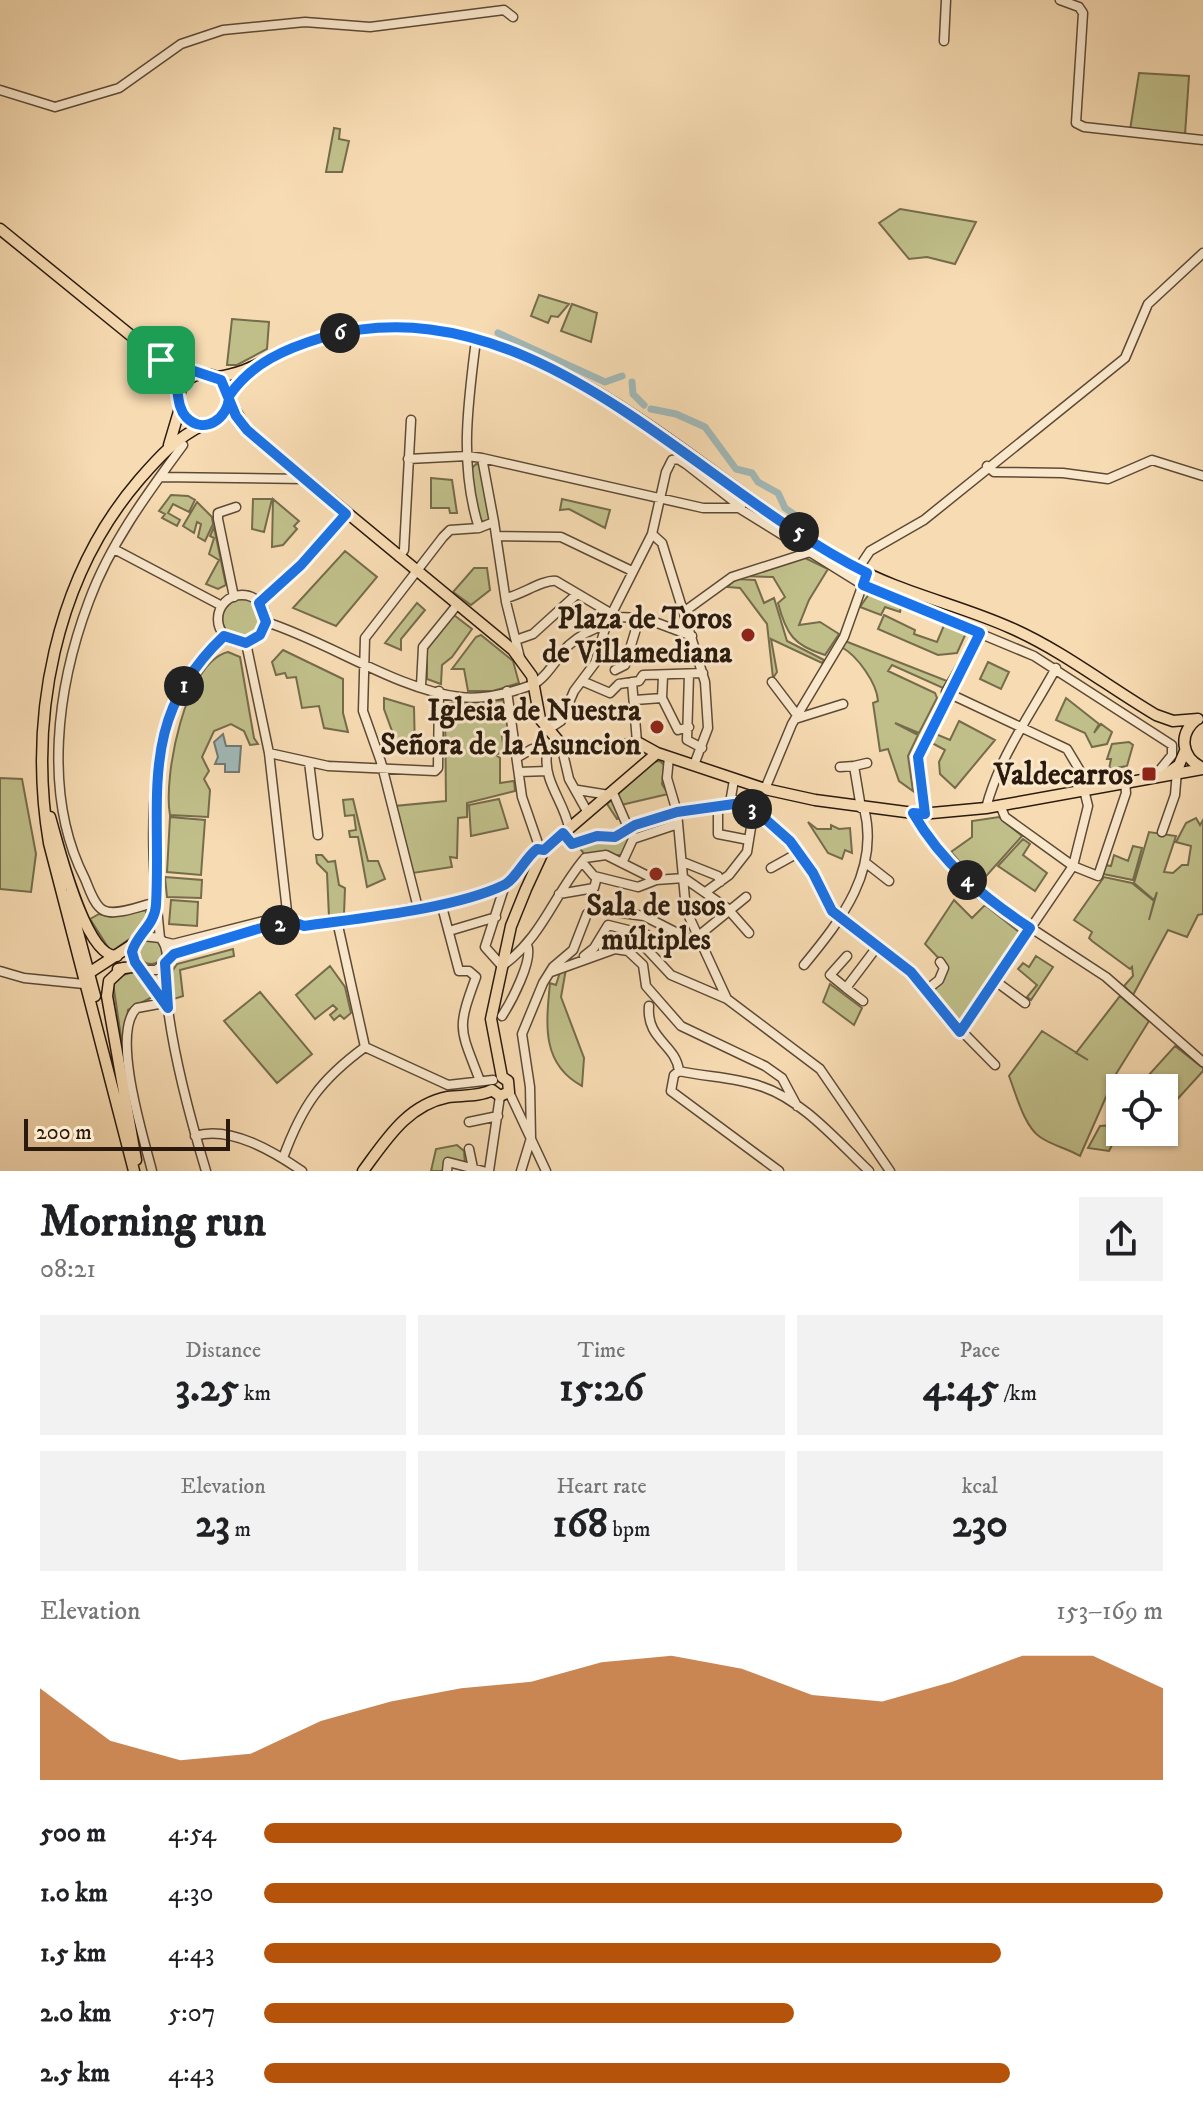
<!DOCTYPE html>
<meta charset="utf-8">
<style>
:root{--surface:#fff;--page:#f2f2f2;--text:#202124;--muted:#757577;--accent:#b45309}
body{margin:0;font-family:"IM FELL DW Pica",serif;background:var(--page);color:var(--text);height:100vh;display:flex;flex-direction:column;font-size:30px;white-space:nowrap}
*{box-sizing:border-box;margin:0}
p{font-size:26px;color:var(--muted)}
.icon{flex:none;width:44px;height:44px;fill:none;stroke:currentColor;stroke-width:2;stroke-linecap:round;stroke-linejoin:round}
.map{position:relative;height:1171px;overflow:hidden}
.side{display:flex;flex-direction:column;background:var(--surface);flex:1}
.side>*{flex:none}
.buttons{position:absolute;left:1106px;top:1074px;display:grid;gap:16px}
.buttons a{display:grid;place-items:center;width:72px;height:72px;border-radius:0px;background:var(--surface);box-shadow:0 2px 6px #0004;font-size:40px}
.scale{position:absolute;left:24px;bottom:20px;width:206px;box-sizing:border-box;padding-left:8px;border:4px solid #2a1a0d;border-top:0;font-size:22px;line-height:28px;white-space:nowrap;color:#2a1a0d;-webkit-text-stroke:6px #fae8cd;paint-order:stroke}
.pin{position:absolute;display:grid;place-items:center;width:68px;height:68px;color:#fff;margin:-34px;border-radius:16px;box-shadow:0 4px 12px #0006}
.km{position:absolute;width:40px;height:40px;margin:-20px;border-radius:50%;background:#222;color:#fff;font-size:22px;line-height:40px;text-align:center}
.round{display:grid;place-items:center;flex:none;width:84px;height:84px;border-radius:0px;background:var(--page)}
.summary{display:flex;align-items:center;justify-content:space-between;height:136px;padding:0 40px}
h1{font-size:44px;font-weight:800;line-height:60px}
.metrics{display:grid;grid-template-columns:repeat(3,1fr);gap:12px;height:136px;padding:8px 40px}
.metrics div{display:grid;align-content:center;border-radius:0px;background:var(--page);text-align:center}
.metrics b{font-size:40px;font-weight:800}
.metrics small{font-size:22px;font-weight:400}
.metrics p{font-size:22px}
.chart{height:224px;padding:16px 40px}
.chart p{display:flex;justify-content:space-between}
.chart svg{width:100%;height:144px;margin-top:8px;fill:var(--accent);opacity:.7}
ul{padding:0 40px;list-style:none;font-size:26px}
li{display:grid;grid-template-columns:128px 96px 1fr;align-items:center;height:60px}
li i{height:20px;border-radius:10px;background:var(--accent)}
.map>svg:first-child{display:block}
.green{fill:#c0bf8a;stroke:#756c4c;stroke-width:2}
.water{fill:#a1b8b7;stroke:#717973;stroke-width:2}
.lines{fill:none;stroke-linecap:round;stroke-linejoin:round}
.canal{stroke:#a1b8b7;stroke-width:7}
.minor-casing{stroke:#5d4a36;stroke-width:11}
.major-casing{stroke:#2a1a0d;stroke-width:13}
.minor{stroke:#fae8cd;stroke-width:8}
.major{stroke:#f7dbb2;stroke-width:10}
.route-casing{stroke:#fff;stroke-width:16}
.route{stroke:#1a73e8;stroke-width:10}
.poi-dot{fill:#8f2418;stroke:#fae8cd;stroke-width:3}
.labels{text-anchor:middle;stroke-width:6;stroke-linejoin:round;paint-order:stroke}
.poi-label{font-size:30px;font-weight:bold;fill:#2a1a0d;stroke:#fae8cd;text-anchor:end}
</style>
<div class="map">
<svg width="1203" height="1171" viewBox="0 0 1203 1171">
<rect width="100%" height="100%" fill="#f7dbb2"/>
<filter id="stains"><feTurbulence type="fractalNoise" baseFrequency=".0025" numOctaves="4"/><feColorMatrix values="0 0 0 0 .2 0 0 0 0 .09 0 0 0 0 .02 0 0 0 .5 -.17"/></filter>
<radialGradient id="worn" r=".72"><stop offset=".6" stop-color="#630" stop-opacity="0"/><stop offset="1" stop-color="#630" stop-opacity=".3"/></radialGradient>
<!-- green -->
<path class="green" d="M 1139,73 L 1189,76 L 1185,135 L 1130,130 Z
M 334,128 L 340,129 L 339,139 L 349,141 L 342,172 L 326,172 Z
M 900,209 L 976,222 L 955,264 L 927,257 L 909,259 L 879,223 Z
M 539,295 L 569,304 L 558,317 L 551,316 L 548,323 L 531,316 Z
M 572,304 L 597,313 L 591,342 L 561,331 Z
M 232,319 L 269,322 L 267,349 L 237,365 L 227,365 Z
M 476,464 L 481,465 L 493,517 L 485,524 L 478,517 L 471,469 Z
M 431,478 L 452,480 L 457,513 L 450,513 L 449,508 L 431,508 Z
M 171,495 L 188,496 L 195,500 L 189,512 L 173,504 L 168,513 L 180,520 L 177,526 L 162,518 L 165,514 L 159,511 Z
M 253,499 L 272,499 L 264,532 L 252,529 Z
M 273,499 L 299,521 L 294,526 L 297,529 L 283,545 L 272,547 Z
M 562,499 L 610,510 L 605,528 L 569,509 L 560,510 Z
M 197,502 L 212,517 L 213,524 L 205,541 L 198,537 L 201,524 L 197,522 L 194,533 L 183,526 Z
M 214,527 L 226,585 L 218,589 L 206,584 L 219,560 L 209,554 L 214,538 L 210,536 Z
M 345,551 L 377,577 L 336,626 L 293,608 Z
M 803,557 L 828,569 L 809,600 L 799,625 L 820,622 L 839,634 L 825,655 C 794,646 786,634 778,603 L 785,597 L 773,577 L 739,576 Z
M 474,568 L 487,568 L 490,590 L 471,605 L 453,592 Z
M 736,579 L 755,580 L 764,603 L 774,598 L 787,641 L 824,660 L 822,663 L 771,639 L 777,672 L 773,678 L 767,624 L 740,588 L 727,587 Z
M 869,594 L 901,607 L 900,612 L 885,607 L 881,615 L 860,607 Z
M222 618a20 20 0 1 1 40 0a20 20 0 1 1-40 0Z
M 417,603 L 425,610 L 401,639 L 401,650 L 385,643 Z
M 454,615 L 472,629 L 452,657 L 442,665 L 441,684 L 427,679 L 427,649 Z
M 884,615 L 915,630 L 914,634 L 937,642 L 945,623 L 967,631 L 957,653 L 938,655 L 878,629 Z
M 481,635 L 513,661 L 519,683 L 493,691 L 468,691 L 464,669 L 452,669 L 476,637 Z
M 845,641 L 947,681 L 943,688 L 892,665 L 888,671 L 935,693 L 937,698 L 919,733 L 895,723 L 918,735 L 908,756 L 913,791 L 899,781 L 888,749 L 880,751 L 873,703 L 878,701 C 877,683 857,656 843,648 Z
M 283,650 L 343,679 L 343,713 L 348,732 L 324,728 L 319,706 L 302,708 L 296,677 L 287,678 L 285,673 L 276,675 L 272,662 Z
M 228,652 L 240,657 L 254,738 L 258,744 L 250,745 L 244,731 L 231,724 L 214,731 L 202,757 L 209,771 L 204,779 L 210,790 L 208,817 L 170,815 C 163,777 185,662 228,652 Z
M 988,662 L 1009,672 L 1001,689 L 980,679 Z
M 384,698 L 414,707 L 415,751 L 399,750 L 384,709 Z
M 1066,698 L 1099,724 L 1094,733 L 1101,724 L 1112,732 L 1107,744 L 1092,747 L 1085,733 L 1056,720 Z
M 506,700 L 513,735 L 502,736 L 504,751 L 496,755 L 500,758 L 500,783 L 514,781 L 515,791 L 467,803 L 467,817 L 458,818 L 457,858 L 450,857 L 452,867 L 413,873 L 395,806 L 446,801 L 445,707 L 449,703 Z
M 959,721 L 995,740 L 955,788 L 940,774 L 939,762 L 945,750 L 932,743 L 936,734 L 950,740 Z
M 1129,742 L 1133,745 L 1127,766 L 1109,769 L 1111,759 L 1107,759 L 1112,744 Z
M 660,761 L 664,765 L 662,784 L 668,794 L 621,805 L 625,816 L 617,819 L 607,804 L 653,762 Z
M 0,778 L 22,779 L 36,854 L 31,892 L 0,889 Z
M 353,799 L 368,861 L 378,861 L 385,879 L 367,887 L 358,837 L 350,837 L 349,831 L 356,830 L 354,815 L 345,816 L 343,800 Z
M 499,799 L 508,828 L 471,836 L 469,805 Z
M 170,817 L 205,820 L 201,875 L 167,872 Z
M 999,817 L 1022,836 L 979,884 L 951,852 L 972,837 L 972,821 Z
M 1196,818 L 1200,825 L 1203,820 L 1203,914 L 1198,915 L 1187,937 L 1168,930 L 1133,995 L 1124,986 L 1133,976 L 1132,967 L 1130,969 L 1092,941 L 1089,938 L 1092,932 L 1074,920 L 1104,877 L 1132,883 L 1154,901 L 1149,920 L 1157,892 L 1154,900 L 1134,883 L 1149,832 L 1176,836 L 1164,872 L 1173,873 L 1182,865 L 1188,865 L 1191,846 L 1176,842 L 1186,823 Z
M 808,822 L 817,829 L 831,829 L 831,825 L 839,829 L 850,828 L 852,853 L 845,850 L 842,859 L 828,853 Z
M 625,836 L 628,839 L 625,854 C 614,859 599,851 586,856 L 576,844 Z
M 1023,839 L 1030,844 L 1023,855 L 1047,873 L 1035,891 L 998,866 Z
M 1133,846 L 1142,848 L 1133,880 L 1103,874 L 1105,865 L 1111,866 L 1114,855 L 1128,861 Z
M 316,855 L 322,855 L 328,862 L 335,861 L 339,885 L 345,888 L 344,914 L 329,917 L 327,873 L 317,863 Z
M 165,877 L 202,880 L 201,898 L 167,897 Z
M 171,900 L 198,902 L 197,926 L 169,924 Z
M 954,900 L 972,918 L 985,905 L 1019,932 L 960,1024 L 933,993 L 948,968 L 925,944 Z
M 145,910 L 147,914 L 142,930 L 111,952 L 90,919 L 99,914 L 111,917 Z
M139 952a12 12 0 1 1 24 0a12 12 0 1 1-24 0Z
M 233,949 L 234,956 L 180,970 L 183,996 L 174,999 L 171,973 L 177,964 Z
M 1036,956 L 1053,967 L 1031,1000 L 1027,997 L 1037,985 L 1018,969 L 1023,963 L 1029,967 Z
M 330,966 L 345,987 L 351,1013 L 344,1019 L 340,1015 L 334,1020 L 330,1015 L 337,1009 L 333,1005 L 315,1019 L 296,995 Z
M 566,969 L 561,997 L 584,1058 L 582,1086 C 541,1064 546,1024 550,983 L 556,985 L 560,972 Z
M 133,972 L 144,978 L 154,996 L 128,1010 L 123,1051 L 113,983 L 120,976 Z
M 830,984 L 862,1008 L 854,1025 L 823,1002 Z
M 260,992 L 312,1054 L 277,1083 L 224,1021 Z
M 1120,996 L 1149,1021 L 1116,1074 L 1080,1156 C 1067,1148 1053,1146 1040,1137 C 1024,1126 1016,1094 1009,1076 L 1042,1031 L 1088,1060 L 1076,1053 Z
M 1175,1046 L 1203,1068 L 1203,1071 L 1164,1114 L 1164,1088 L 1137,1088 Z
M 1114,1125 L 1120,1130 L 1109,1151 L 1088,1148 L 1100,1126 Z
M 457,1145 L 464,1151 L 465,1164 L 447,1161 L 444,1171 L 431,1171 L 436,1149 Z"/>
<!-- water -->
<path class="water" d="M 223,734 L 226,746 L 241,746 L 239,772 L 225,772 L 225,764 L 215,764 L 218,757 L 214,742 Z"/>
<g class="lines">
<!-- canal -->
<path class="canal" d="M 498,333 L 605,382 L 622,376
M 632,382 L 633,394 L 644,405
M 651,409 L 676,414 L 705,427 L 736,469 L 752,473 L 758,482 L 778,493 L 785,508 L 799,518"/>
<defs>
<path id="minor" d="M 1060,0 L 1079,7 L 1083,13 L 1076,123 L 1084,127 L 1203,140
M 944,41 L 946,0
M 0,90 L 55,107 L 119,88 L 181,44 L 223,30 L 305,22 L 370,27 L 504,10 L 513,17
M 482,458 L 703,508 L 739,508 L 863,585 L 1034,656 L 1172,745 L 1172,755 L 1155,776
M 408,459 L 467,456 L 482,458 L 494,522 L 479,528 C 459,466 468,403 476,340
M 987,466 L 994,472 L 1063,473 L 1108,479 L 1152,460 L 1203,476
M 160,477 L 305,479
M 494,522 L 506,602 L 520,658
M 652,534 L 662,543 L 705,682 L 708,728 L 694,765
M 496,536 L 561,537 L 632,571
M 114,549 L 222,606
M 399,557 L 404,550 L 411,420
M 858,569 L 870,551 L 924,520 L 1125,358 L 1148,304 L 1203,253
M218 619a24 24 0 1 1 48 0a24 24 0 1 1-48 0Z
M 234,597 L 218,519 L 218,513 L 236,507
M 506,598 C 521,595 544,579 556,581 L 617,617 L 644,618 L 692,636
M 259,603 L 301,565 L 346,514
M 685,611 L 732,577 L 807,553
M 266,622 C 327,641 398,690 460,697 C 483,700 510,693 532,685 C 546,679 558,656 569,645 C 581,634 592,629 606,625
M 516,640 L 533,634 L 577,594
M 246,643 L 269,753 L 288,920
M 615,670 L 625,665 L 639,619
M 689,674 L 687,740 L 702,748
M 582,681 L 610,693 L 619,684
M 632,682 L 637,742
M 772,682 L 797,715
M 619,684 L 639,681 L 643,675 L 703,673
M 421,686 L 423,647 L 457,605
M 507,691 L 522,797 L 540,849
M 946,692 L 980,633
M 662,698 L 678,730 L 689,727
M 635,700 L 662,698 L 663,676
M 512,715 L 538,711
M 795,719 L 843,704
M 546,731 L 561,721 L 574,691 L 595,663 L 606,625 L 652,534 L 666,472 L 672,460 L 678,459 L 686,464 L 741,507
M 562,749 L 569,779 L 588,813
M 269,753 L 328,766 L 435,771 L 438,768 L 439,691
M 547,753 C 543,782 564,801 569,828
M 518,757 L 532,749 L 547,753 L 567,747
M 669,757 L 667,778 L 677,812 L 686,910 L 727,999 L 820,1069 L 890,1171
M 309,762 L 318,835
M 840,767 L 854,766
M 519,772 L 547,771
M 734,780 L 731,797 L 740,805
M 765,789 L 792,724 L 844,637 L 864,581
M 578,790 L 609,795
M 613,793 L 633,839 L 622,863
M 1000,805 L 1005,817 L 1073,866 L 1098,876 L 1126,793 L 1125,781
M 718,808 L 718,834 L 749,840
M 861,808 L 854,766 L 867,763
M 986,808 C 999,757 1031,714 1056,668
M 913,813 L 923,831 L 979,894 L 1106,977 L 1203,1062
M 925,814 L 918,757 L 948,693 L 1067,749 L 1079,769 L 1088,806 L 1073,866 L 960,1032
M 1162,832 L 1175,795 L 1177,771
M 563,833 L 572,844 L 597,836 L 615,837 L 635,825 L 677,812 L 734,804 L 754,809 L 790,841 L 813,873 L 832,911 L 911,972 L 940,1009 L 995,1065
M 633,839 L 678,824
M 537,849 L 505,885 L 485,947 L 502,966 C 543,937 554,894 585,858
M 585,858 L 606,855 L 656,880 L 684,878 L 727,908 L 749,933
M 582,862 L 594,876 L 638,887 L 656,880
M 683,862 L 718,876 L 720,882
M 866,863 L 889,881
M 771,868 L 798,853
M 707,891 L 729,875 L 747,852 L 754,809
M 559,894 L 594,888 L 597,877
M 156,902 C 144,905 115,917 103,910 C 94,905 89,888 85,879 C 42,795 57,686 89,601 C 110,544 147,494 183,445
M 441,903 L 459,971 L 469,971 L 476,977 C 456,1031 460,1028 480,1081
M 418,908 L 381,762 L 363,711 L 365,638 L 443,537 L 450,530 L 479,528
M 155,912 L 143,936 L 135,943 L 133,958 L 165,1004
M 288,920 L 302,926 L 337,921 L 449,902 L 505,885
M 337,921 L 365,1047
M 449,931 L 496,917
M 143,936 L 160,938 C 173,949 165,990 168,1009 C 175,1063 190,1118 206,1171
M 697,937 L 746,897
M 160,938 C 149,834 141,713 224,636
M 165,942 L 173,944 L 287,915
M 584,956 L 594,948 L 608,925 L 648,935 L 643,945 L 671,975 L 727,999
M 847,956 L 830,975 L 846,988 L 877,947
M 168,957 L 288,920
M 804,965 C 842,919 880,870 864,808
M 144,970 L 156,970 L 165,963
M 0,971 L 24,978 L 84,984
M 551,972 L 615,949 L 628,951 L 643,965 L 646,986 L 681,1026 L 765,1066 L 782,1078 L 797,1106
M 994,980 L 1025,1003
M 846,988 L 863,1001
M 925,991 L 939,980 L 944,968 L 940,962
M 649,1006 C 646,1040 676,1044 679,1071
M 502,1016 C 511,1002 534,959 527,945
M 365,1047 L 448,1085 L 493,1080
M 509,1092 L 546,1171
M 469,1122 L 498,1116
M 195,1136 C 230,1125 274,1152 302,1171
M 469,1149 L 473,1168
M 283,1158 C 302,1106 320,1080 365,1047
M 152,1171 C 144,1139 110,1032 137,1008 L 164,1003
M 447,1171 L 448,1162 L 483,1171
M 489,1171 L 500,1096
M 521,1171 L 531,1138 L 530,1087 L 522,1034 L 543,983 L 553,967 L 573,950 L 587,914 L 593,909 L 644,916 L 699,944
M 779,1171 L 671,1091 L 674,1075 L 679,1071 C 706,1077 734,1077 760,1086 C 802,1099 838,1142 869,1171"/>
<path id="major" d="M 0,229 L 161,360 L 197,374
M 163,361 L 173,376 L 179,393
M179 399a25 25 0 1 1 50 0a25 25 0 1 1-50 0Z
M 216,377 C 244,374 263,361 289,350 C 336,331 385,323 436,330 C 590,352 718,489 849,564 C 900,593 958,604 1011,628 C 1063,651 1107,686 1156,715 L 1173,721 L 1198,719
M 229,401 L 247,430 L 513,650 L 532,676 L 540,719 L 561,744 L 610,748 L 637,742 L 657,753 L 765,789 L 815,800 L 921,814 L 986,808 L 1203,769
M 169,445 L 180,408
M 1197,719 C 1178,734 1181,758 1203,768
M 1166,774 L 1179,765 L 1185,751
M 50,817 C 58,844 85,958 117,956
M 68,895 L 95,996
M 123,968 L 109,981 L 107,996 L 136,1160
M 118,969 L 138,966
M 89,973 L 135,943
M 502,1077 L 491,1019 L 511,926 L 526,889 L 544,850 L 657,753
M 492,1090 L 500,1096 L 509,1092 L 508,1081 L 502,1077
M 134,1171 L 49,843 C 28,718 55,578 139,480 C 159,457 176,438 203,425
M 363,1171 C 386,1140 407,1105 448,1097 C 462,1095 479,1097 492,1090"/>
</defs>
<!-- minor casing -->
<use href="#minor" class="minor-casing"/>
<!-- major casing -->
<use href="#major" class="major-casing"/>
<!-- minor -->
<use href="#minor" class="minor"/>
<!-- major -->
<use href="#major" class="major"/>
</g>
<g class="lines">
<defs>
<path id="route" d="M 161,360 L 221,380 L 236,416 L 247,430 L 346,514 L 301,565 L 259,603 L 266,622 L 260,635 L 246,643 L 224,636 C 136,719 162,799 156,905 C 155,925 136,935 132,952 L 135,962 L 168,1008 L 165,963 L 174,954 L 288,920 L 304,926 C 360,918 454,909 504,885 C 516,879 525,858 537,849 L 544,850 L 563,833 L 572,844 L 597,836 L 615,837 L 635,825 L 677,812 L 734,804 L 754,809 L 790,841 L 813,873 L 832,911 L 911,972 L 960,1032 L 1030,928 C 983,897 942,863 913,813 L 925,814 L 918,757 L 980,633 L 863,585 L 867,573 C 698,490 534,280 324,337 C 287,348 251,363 229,396 C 229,418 204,436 186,417 C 177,407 179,393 175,381 C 172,373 166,367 161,360"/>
</defs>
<!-- route casing -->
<use href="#route" class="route-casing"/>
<!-- route -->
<use href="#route" class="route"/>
</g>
<!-- markers -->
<g class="poi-dot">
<circle cx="748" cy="635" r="8"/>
<circle cx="657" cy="727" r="8"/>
<rect x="1141" y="766" width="16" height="16" rx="4"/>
<circle cx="656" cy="874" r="8"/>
</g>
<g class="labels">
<!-- poi labels -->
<g class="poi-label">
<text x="732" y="628">Plaza de Toros<tspan x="732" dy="34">de Villamediana</tspan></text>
<text x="641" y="720">Iglesia de Nuestra<tspan x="641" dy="34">Señora de la Asuncion</tspan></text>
<text x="1133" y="784">Valdecarros</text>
<text x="656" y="915" text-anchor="middle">Sala de usos<tspan x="656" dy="34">múltiples</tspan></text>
</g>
</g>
<rect width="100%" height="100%" filter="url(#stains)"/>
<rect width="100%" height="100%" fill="url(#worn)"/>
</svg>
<div class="buttons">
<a><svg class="icon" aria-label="locate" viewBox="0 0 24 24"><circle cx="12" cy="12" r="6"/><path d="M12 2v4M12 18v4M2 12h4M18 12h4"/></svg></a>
</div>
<div class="scale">200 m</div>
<div class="pin" style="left:161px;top:360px;background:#1e9e55"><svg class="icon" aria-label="arrive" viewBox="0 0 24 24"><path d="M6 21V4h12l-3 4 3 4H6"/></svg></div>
<b class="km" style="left:184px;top:686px">1</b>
<b class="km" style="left:280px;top:925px">2</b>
<b class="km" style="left:752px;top:809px">3</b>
<b class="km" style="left:967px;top:880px">4</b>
<b class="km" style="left:799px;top:532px">5</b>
<b class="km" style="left:340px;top:333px">6</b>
</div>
<section class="side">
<div class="summary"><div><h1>Morning run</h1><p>08:21</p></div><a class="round"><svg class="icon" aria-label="share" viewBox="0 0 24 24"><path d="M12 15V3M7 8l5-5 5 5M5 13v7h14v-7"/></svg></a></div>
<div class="metrics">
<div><p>Distance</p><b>3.25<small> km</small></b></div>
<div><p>Time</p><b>15:26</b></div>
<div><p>Pace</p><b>4:45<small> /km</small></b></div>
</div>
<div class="metrics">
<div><p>Elevation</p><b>23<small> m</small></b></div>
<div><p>Heart rate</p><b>168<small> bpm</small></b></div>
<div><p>kcal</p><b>230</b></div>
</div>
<div class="chart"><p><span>Elevation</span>153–169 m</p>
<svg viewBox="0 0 160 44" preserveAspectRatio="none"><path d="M0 44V16L10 32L20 38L30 36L40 26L50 20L60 16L70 14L80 8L90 6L100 10L110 18L120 20L130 14L140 6L150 6L160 16V44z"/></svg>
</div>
<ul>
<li><b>500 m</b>4:54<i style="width:71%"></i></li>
<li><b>1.0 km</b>4:30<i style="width:100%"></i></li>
<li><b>1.5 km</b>4:43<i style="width:82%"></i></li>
<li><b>2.0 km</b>5:07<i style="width:59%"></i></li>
<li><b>2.5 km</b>4:43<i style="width:83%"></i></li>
</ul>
</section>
